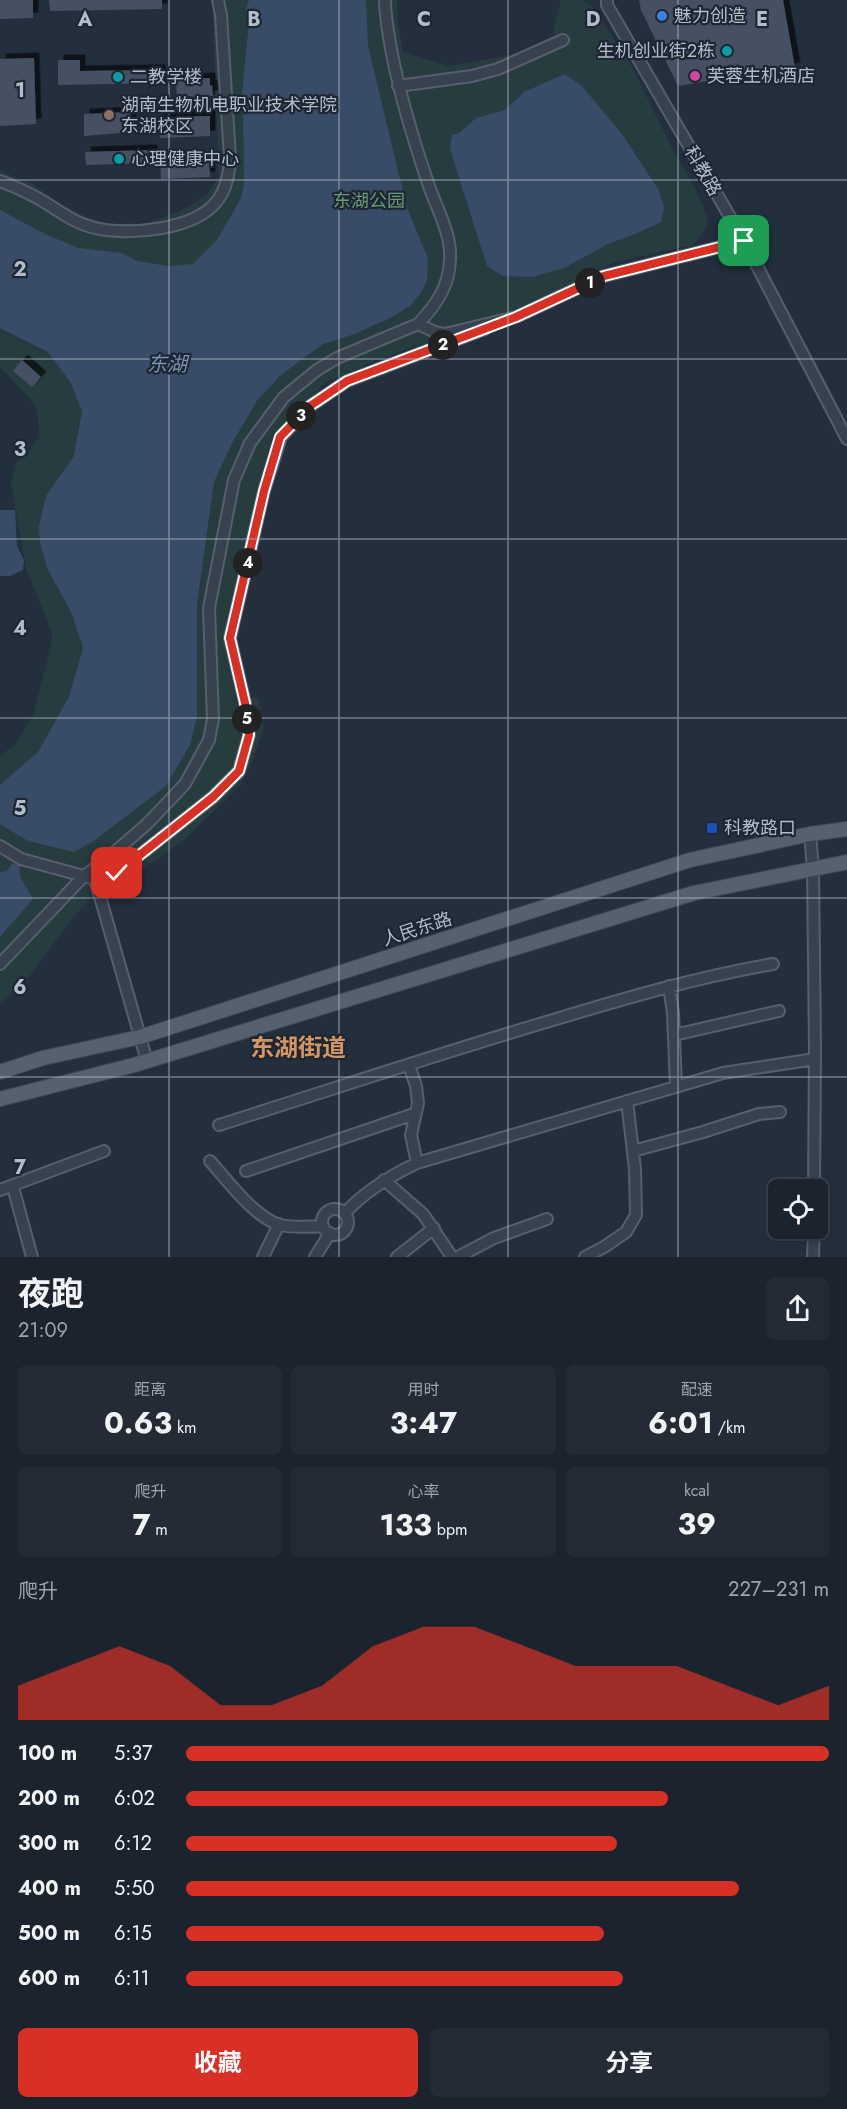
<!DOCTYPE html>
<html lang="zh">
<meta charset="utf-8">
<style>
:root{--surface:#1b232e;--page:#242b36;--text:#f1f3f6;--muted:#a0a4aa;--line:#39404a;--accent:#d93025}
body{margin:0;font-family:Jost,"Noto Sans SC",sans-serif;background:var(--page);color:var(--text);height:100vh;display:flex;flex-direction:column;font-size:22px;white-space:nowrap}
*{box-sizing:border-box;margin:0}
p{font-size:20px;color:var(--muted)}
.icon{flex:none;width:33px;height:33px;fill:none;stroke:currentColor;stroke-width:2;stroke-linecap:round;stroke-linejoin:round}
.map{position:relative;height:1257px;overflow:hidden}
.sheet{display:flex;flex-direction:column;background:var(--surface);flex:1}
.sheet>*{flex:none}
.controls{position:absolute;left:768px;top:1179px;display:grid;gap:12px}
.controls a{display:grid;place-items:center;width:60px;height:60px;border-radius:9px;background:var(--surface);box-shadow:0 3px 9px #0003,0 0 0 2px var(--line);font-size:30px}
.pin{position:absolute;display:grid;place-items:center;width:51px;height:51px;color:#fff;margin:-26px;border-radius:12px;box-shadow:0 3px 9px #0006}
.km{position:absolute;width:30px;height:30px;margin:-15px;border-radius:50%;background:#222;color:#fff;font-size:16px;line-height:30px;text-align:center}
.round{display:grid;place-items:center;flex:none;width:63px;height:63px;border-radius:9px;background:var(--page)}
.summary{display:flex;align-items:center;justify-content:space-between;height:102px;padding:0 18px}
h1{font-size:33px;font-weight:700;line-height:45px}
.stats{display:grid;grid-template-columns:repeat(3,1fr);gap:9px;height:102px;padding:6px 18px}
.stats div{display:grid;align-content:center;border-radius:9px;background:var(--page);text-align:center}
.stats b{font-size:30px;font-weight:700}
.stats small{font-size:16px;font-weight:400}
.stats p{font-size:16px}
.chart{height:168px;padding:12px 18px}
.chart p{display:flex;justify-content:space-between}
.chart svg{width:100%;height:108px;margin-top:6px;fill:var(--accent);opacity:.7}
.cta{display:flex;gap:12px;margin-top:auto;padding:12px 18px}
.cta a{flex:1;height:69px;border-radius:9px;background:var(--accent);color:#fff;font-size:24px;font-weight:700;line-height:69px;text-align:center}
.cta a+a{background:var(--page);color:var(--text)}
ul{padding:0 18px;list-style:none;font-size:20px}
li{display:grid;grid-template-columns:96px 72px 1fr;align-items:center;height:45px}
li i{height:15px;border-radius:8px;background:var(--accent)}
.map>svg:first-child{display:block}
.green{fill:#263c3f}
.water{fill:#394c67}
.building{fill:#455162;filter:url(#shadow)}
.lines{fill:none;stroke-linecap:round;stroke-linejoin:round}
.minor-casing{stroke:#565f6c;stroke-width:14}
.major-casing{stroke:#414a57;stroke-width:16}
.minor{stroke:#38414e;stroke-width:10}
.major{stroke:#56606e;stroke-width:14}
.route-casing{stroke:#fff;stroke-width:12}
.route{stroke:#d93025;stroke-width:8}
.grid{fill:none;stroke:#b4bcc9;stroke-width:1.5;stroke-opacity:0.55}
.shop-dot{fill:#3f7fe0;stroke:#1d2633;stroke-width:2}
.culture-dot{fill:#0f9aa8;stroke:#1d2633;stroke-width:2}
.hotel-dot{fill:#d1479c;stroke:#1d2633;stroke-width:2}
.education-dot{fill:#8d6e63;stroke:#1d2633;stroke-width:2}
.transit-dot{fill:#1a4fb4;stroke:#1d2633;stroke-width:2}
.labels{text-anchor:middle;stroke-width:4.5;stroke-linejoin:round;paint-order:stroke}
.poi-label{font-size:18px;fill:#b4bcc9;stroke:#1d2633;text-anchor:start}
.street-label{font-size:18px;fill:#b4bcc9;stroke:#1d2633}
.park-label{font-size:18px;fill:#6b9a76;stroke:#1d2633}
.water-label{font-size:20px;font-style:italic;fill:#7c92b1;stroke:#1d2633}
.district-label{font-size:24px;font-weight:bold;fill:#d59563;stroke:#1d2633}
.grid-label{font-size:20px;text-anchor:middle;font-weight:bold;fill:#b4bcc9;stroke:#1d2633;stroke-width:4.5;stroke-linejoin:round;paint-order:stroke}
</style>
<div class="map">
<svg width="847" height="1257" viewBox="0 0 847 1257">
<defs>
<filter id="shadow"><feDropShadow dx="5.5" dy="-5.5" stdDeviation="0" flood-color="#0009"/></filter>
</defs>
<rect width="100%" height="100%" fill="#242f3e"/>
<!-- green -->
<path class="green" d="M 212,0 L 397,0 L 397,18 L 403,52 L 448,66 L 511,55 L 554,36 L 554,26 L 561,0 L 583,0 L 593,7 L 632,67 L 672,148 L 692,182 L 706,213 L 708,226 L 693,245 L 615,262 L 561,289 L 469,331 L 418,345 L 365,365 L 325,383 L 293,414 L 273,442 L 260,486 L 226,636 L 229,668 L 239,713 L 249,697 L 258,698 L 264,727 L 252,762 L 241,784 L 185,839 L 139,872 L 115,887 L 93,896 L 73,917 L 20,989 L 0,1003 L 0,755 L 15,745 L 32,718 L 50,651 L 52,632 L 26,569 L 11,483 L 15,464 L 29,453 L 39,436 L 38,418 L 35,404 L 0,367 L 0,171 L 33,184 L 55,201 L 87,217 L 109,224 L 148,223 L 182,210 L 207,195 L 219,176 Z"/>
<!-- water -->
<path class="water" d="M 249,0 L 366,0 L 368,46 L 407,208 L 428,258 L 427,280 L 422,291 L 411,305 L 394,316 L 355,334 L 323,344 L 281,375 L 258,399 L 231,445 L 214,482 L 197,603 L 197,716 L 190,745 L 166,786 L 95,840 L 74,852 L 28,841 L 0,824 L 0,785 L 38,752 L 69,697 L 83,648 L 71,612 L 48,570 L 40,543 L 39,526 L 46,496 L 74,456 L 82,411 L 71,383 L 48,352 L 0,328 L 0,210 L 47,235 L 79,248 L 122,253 L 137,261 L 168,266 L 193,264 L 217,240 L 241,198 L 244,185 L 244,151 L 242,94 L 248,32 L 246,8 Z
M 565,74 L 582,86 L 622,134 L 658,189 L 664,207 L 661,222 L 640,232 L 608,244 L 564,268 L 533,277 L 503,276 L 487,266 L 450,149 L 452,135 L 459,133 L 476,118 L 505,110 L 524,92 Z
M 0,510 L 15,510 L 17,546 L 24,560 L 23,570 L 10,576 L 0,576 Z
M 12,864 L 20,865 L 20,877 L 33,899 L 0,937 L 0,872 L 7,871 Z"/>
<!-- building -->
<path class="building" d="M 0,0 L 33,0 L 33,18 L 0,19 Z
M 49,0 L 162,0 L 162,9 L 50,11 Z
M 639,0 L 783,0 L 795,68 L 779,71 L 779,69 L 678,86 L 641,10 Z
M 34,58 L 36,124 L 0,126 L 0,59 Z
M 58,60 L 80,60 L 80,71 L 160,70 L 160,83 L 58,85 Z
M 210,78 L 210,86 L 212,85 L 213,96 L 209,96 L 209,100 L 194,101 L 194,97 L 191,96 L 177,97 L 176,80 Z
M 131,112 L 131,132 L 84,136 L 84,114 Z
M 199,116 L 210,116 L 210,136 L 160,138 L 159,118 Z
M 152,150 L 153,163 L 86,165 L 85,152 Z
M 200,159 L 209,159 L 210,177 L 161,179 L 160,161 Z
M 22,360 L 41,377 L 32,387 L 13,371 Z"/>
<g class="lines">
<defs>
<path id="minor" d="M 385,0 C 385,18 389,36 392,54 C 401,100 414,142 429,186 C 437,209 452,235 450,260 C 449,287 436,305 418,324
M 607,0 L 607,5 L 744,241 L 847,439
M 398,86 L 472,76 L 498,69 L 563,40
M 0,181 C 16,187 31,194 46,203 C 62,213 76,224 95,228 C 128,236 195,230 217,201 C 227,188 229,174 230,158 L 221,15 L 218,0
M 810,834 L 813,869 L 815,1049 L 814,1190
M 0,846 L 21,859 L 95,879 L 117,873 L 213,797 L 239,771 L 249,735 L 245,703 L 230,638 L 264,491 L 281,437 L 310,406 L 347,381 L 485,329
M 95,879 L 147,1061
M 0,964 L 84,876 L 102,863 L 147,824 L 185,784 L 209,740 L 213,719 L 209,608 L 234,480 L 250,443 L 284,397 L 317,370 L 337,358 L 418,324 L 435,332 L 445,334 L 516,317 L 604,276 L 744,241
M 669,986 L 673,1013 L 676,1086
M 674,1035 L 779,1011
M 409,1065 L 416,1086 L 418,1103 L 411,1135 L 417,1163
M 219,1125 C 330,1090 441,1053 553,1020 C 626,998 697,977 773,964
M 633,1151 L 703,1132 L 759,1114 L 780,1112
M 210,1161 C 227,1180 255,1218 280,1225 C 294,1228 309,1227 323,1226
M 246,1171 L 414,1114
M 384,1180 L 423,1214 L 452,1257
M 13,1187 L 32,1257
M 0,1190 L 104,1151
M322 1222a13 13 0 1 1 26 0a13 13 0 1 1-26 0Z
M 345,1213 C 365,1191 390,1176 417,1163 L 723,1073 L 815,1059
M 263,1257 L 279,1224
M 315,1257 L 330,1233
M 397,1257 L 434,1228
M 458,1257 L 494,1238 L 547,1219
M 585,1257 L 604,1247 L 626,1232 L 636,1215 L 635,1169 L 627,1101
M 813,1257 L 814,1228"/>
<path id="major" d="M 0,1072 L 43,1058 L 140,1037 L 690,860 L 810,834 L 847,829
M 0,1099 L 134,1065 L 694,893 L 847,862"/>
</defs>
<!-- minor casing -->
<use href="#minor" class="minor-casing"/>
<!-- major casing -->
<use href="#major" class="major-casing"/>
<!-- minor -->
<use href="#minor" class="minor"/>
<!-- major -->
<use href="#major" class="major"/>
</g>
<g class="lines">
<defs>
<path id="route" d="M 117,873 L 213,797 L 239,771 L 249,735 L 245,703 L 230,638 L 264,491 L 280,437 L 310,406 L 347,381 L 516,317 L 604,276 L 744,241"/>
</defs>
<!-- route casing -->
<use href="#route" class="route-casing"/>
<!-- route -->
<use href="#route" class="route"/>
</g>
<!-- grid -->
<path class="grid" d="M 169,0 L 169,1257M 339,0 L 339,1257M 508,0 L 508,1257M 678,0 L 678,1257M 0,180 L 847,180M 0,359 L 847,359M 0,539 L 847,539M 0,718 L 847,718M 0,898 L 847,898M 0,1077 L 847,1077"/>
<!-- markers -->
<circle class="shop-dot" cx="662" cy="16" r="6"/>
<g class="culture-dot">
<circle cx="727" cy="51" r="6"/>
<circle cx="118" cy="77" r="6"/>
<circle cx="119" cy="159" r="6"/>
</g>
<circle class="hotel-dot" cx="695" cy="76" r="6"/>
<circle class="education-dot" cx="109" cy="115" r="6"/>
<rect class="transit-dot" x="706" y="822" width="12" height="12" rx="3"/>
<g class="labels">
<!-- poi labels -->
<g class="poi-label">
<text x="674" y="22">魅力创造</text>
<text x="715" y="57" text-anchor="end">生机创业街2栋</text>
<text x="707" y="82">芙蓉生机酒店</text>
<text x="130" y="83">二教学楼</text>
<text x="121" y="111">湖南生物机电职业技术学院<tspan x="121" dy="21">东湖校区</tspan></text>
<text x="131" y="165">心理健康中心</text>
<text x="724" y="834">科教路口</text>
</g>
<!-- street labels -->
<g class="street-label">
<text transform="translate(703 171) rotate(60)" y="6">科教路</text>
<text transform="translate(417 929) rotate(-18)" y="6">人民东路</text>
</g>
<!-- park labels -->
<g class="park-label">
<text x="369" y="207">东湖公园</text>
</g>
<!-- water labels -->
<g class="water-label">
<text x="167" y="371">东湖</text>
</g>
<!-- district labels -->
<g class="district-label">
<text x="298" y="1056">东湖街道</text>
</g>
</g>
<g class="grid-label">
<text x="85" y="26">A</text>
<text x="254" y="26">B</text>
<text x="424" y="26">C</text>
<text x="593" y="26">D</text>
<text x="762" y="26">E</text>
<text x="20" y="97">1</text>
<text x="20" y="276">2</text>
<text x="20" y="456">3</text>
<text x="20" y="635">4</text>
<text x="20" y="815">5</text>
<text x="20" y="994">6</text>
<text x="20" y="1174">7</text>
</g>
</svg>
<div class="controls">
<a><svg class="icon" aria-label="locate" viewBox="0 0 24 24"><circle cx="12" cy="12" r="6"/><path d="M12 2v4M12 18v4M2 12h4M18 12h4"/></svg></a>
</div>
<div class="pin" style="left:744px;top:241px;background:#1e9e55"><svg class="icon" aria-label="arrive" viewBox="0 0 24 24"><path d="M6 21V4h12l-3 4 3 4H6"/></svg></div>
<div class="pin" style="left:117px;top:873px;background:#d93025"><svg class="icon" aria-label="check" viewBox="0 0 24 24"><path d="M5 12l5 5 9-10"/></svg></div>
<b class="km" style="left:590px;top:283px">1</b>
<b class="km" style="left:443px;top:345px">2</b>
<b class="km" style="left:301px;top:416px">3</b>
<b class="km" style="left:248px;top:563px">4</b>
<b class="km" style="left:247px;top:719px">5</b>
</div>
<section class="sheet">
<div class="summary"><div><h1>夜跑</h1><p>21:09</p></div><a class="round"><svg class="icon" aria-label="share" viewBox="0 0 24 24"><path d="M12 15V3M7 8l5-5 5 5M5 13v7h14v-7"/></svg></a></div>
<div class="stats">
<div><p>距离</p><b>0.63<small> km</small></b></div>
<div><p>用时</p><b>3:47</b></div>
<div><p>配速</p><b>6:01<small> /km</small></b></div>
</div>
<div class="stats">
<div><p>爬升</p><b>7<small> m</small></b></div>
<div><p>心率</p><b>133<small> bpm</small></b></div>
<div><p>kcal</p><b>39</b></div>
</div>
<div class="chart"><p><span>爬升</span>227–231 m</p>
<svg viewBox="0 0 160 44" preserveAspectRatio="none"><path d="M0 44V30L10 22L20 14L30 22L40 38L50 38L60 30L70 14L80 6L90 6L100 14L110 22L120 22L130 22L140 30L150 38L160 30V44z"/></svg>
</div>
<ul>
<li><b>100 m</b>5:37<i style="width:100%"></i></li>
<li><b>200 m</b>6:02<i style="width:75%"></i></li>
<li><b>300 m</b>6:12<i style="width:67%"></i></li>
<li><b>400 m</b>5:50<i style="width:86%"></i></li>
<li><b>500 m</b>6:15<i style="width:65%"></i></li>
<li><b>600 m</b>6:11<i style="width:68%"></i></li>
</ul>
<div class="cta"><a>收藏</a><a>分享</a></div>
</section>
